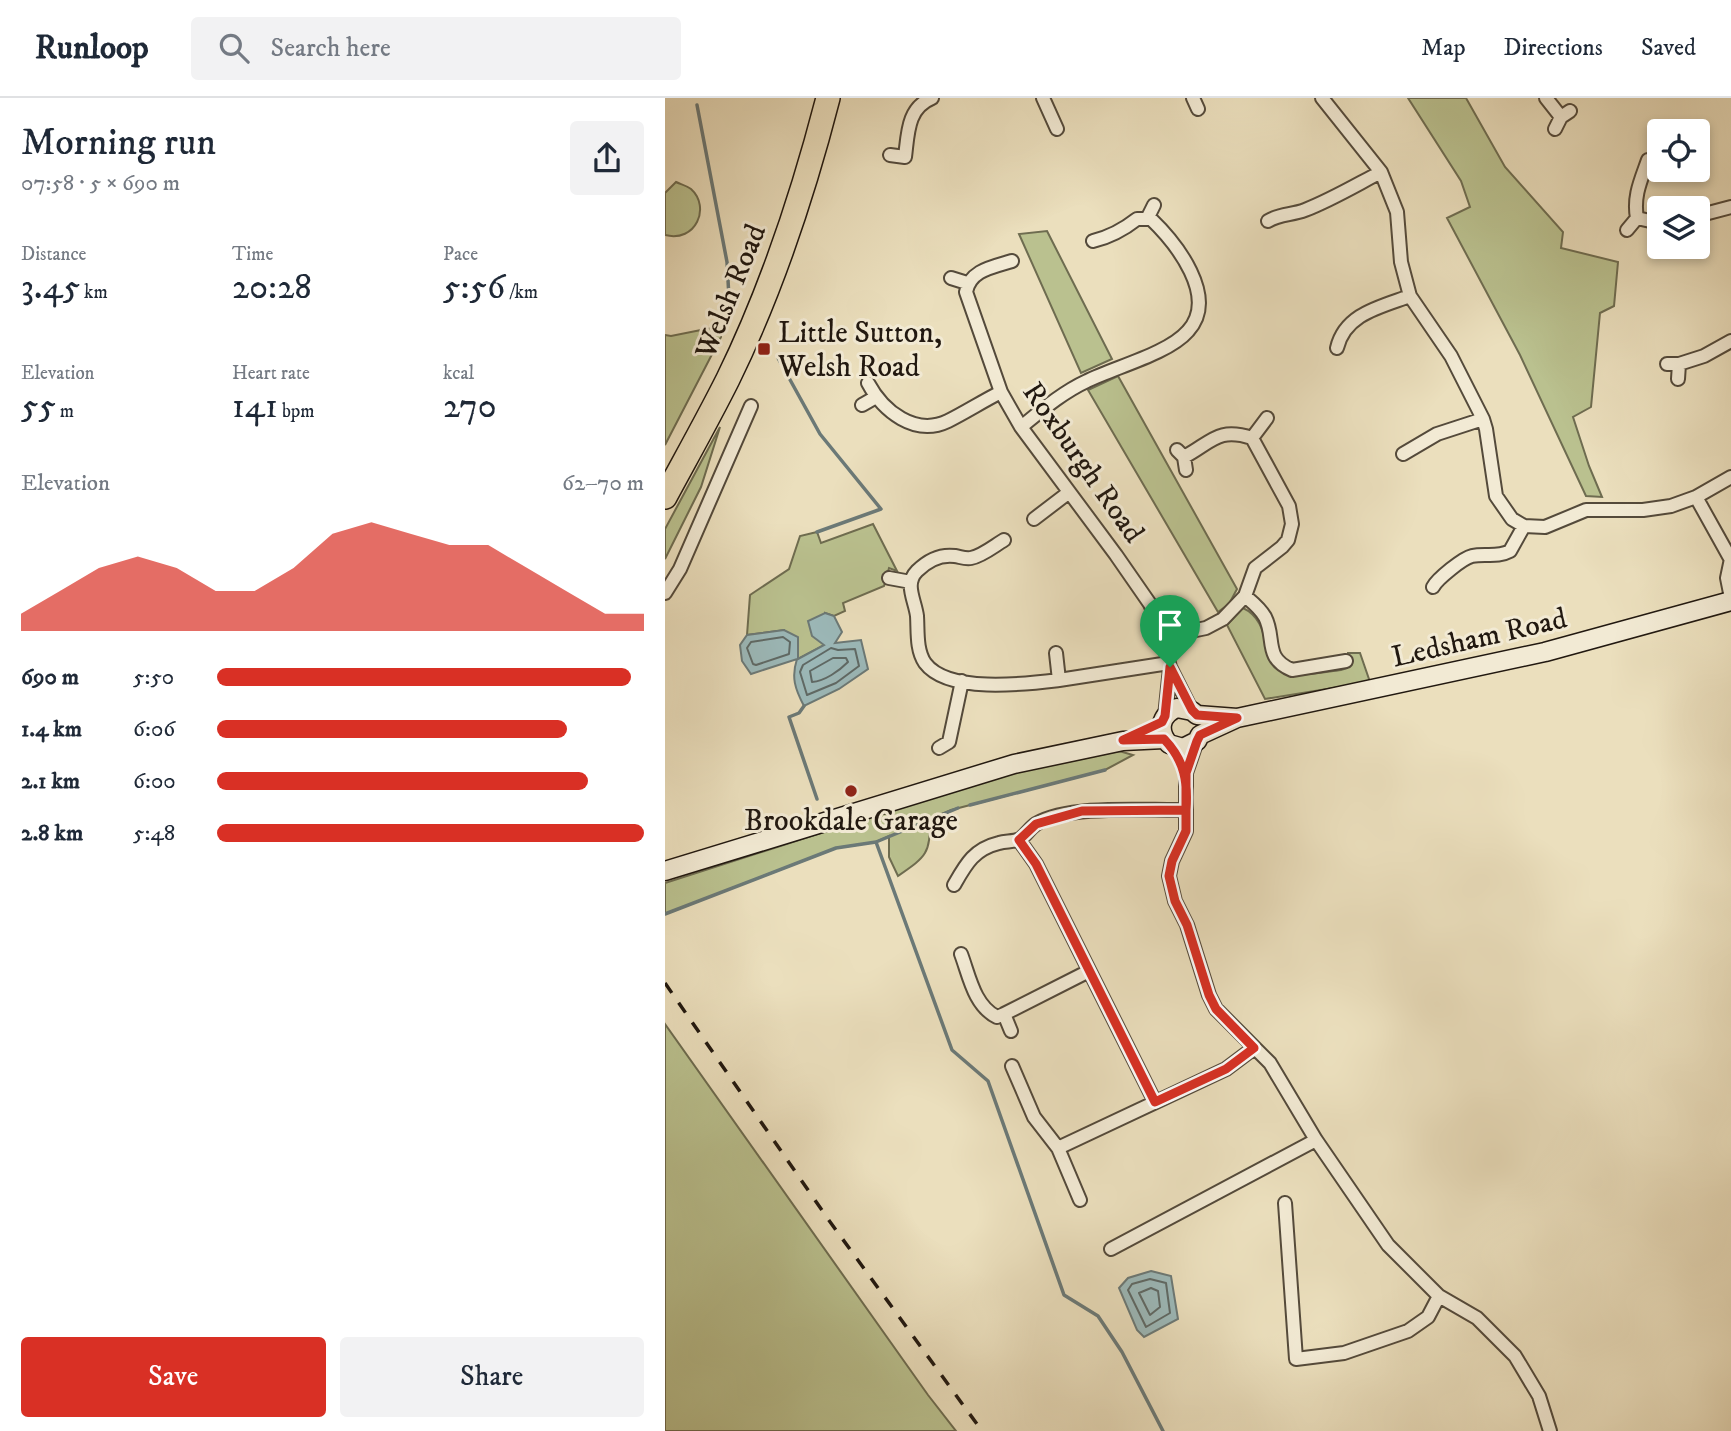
<!DOCTYPE html>
<meta charset="utf-8">
<style>
:root{--surface:#fff;--page:#f2f2f3;--text:#1f2937;--muted:#747a83;--line:#e0e1e3;--accent:#d93025}
body{margin:0;font-family:"IM FELL DW Pica",serif;background:var(--page);color:var(--text);height:100vh;display:flex;flex-direction:column;font-size:26px;white-space:nowrap}
*{box-sizing:border-box;margin:0}
p{font-size:23px;color:var(--muted)}
.icon{flex:none;width:38px;height:38px;fill:none;stroke:currentColor;stroke-width:2;stroke-linecap:round;stroke-linejoin:round}
.map{position:relative;flex:1;overflow:hidden}
.panel{display:flex;flex-direction:column;background:var(--surface);width:665px}
.panel>*{flex:none}
.controls{position:absolute;left:982px;top:21px;display:grid;gap:14px}
.controls a{display:grid;place-items:center;width:63px;height:63px;border-radius:7px;background:var(--surface);box-shadow:0 4px 10px #0003;font-size:35px}
.pin{position:absolute;display:grid;place-items:center;width:60px;height:60px;color:#fff;margin:-72px -30px;border-radius:50% 50% 50% 0;rotate:-45deg;box-shadow:0 0 7px #0007}
.pin .icon{rotate:45deg}
.round{display:grid;place-items:center;flex:none;width:74px;height:74px;border-radius:7px;background:var(--page)}
.summary{display:flex;align-items:center;justify-content:space-between;height:119px;padding:0 21px}
h1{font-size:38px;font-weight:600;line-height:52px}
.stats{display:grid;grid-template-columns:repeat(3,1fr);gap:10px;height:119px;padding:7px 21px}
.stats div{display:grid;align-content:center}
.stats b{font-size:35px;font-weight:600}
.stats small{font-size:19px;font-weight:400}
.stats p{font-size:19px}
.chart{height:196px;padding:14px 21px}
.chart p{display:flex;justify-content:space-between}
.chart svg{width:100%;height:126px;margin-top:7px;fill:var(--accent);opacity:.7}
.cta{display:flex;gap:14px;margin-top:auto;padding:14px 21px}
.cta a{flex:1;height:80px;border-radius:7px;background:var(--accent);color:#fff;font-size:28px;font-weight:600;line-height:80px;text-align:center}
.cta a+a{background:var(--page);color:var(--text)}
ul{padding:0 21px;list-style:none;font-size:23px}
li{display:grid;grid-template-columns:112px 84px 1fr;align-items:center;height:52px}
li i{height:18px;border-radius:9px;background:var(--accent)}
header{display:flex;align-items:center;gap:42px;box-sizing:border-box;height:98px;padding:0 35px;background:var(--surface);border-bottom:2px solid var(--line)}
header strong{font-size:33px}
nav{display:flex;gap:38px;margin-inline-start:auto;font-size:24px}
.search{width:490px;height:63px;background:var(--page);display:flex;align-items:center;gap:18px;box-sizing:border-box;padding:0 24px;border-radius:7px;color:var(--muted);font-size:26px}
main{display:flex;flex:1;min-height:0}
.map>svg:first-child{display:block}
.green{fill:#bac18f;stroke:#6e6c50;stroke-width:2}
.water{fill:#9cbabb;stroke:#6b7977;stroke-width:2}
.lines{fill:none;stroke-linecap:round;stroke-linejoin:round}
.shore{stroke:#5e6966;stroke-width:2}
.stream{stroke:#6b7977;stroke-width:3.5}
.street-casing{stroke:#544a3b;stroke-width:16}
.secondary-casing{stroke:#211810;stroke-width:21}
.highway-casing{stroke:#211810;stroke-width:26}
.street{stroke:#f2ead4;stroke-width:12}
.secondary{stroke:#f2ead4;stroke-width:18}
.highway{stroke:#ebdfbd;stroke-width:23}
.rail{stroke:#211810;stroke-width:3.5;stroke-dasharray:12 12;stroke-linecap:butt}
.route-casing{stroke:#fff;stroke-width:14}
.route{stroke:#d93025;stroke-width:9}
.poi-dot{fill:#8f2418;stroke:#f2ead4;stroke-width:2.5}
.labels{text-anchor:middle;stroke-width:6;stroke-linejoin:round;paint-order:stroke}
.street-label{font-size:30px;fill:#211810;stroke:#f2ead4}
.poi-label{font-size:30px;fill:#211810;stroke:#f2ead4;text-anchor:start}
</style>
<header>
<strong>Runloop</strong>
<div class="search"><svg class="icon" aria-label="search" viewBox="0 0 24 24"><circle cx="10" cy="10" r="6"/><path d="M15 15l6 6"/></svg>Search here</div>
<nav><a>Map</a><a>Directions</a><a>Saved</a></nav>
</header>
<main>
<section class="panel">
<div class="summary"><div><h1>Morning run</h1><p>07:58 · 5 × 690 m</p></div><a class="round"><svg class="icon" aria-label="share" viewBox="0 0 24 24"><path d="M12 15V3M7 8l5-5 5 5M5 13v7h14v-7"/></svg></a></div>
<div class="stats">
<div><p>Distance</p><b>3.45<small> km</small></b></div>
<div><p>Time</p><b>20:28</b></div>
<div><p>Pace</p><b>5:56<small> /km</small></b></div>
</div>
<div class="stats">
<div><p>Elevation</p><b>55<small> m</small></b></div>
<div><p>Heart rate</p><b>141<small> bpm</small></b></div>
<div><p>kcal</p><b>270</b></div>
</div>
<div class="chart"><p><span>Elevation</span>62–70 m</p>
<svg viewBox="0 0 160 44" preserveAspectRatio="none"><path d="M0 44V38L10 30L20 22L30 18L40 22L50 30L60 30L70 22L80 10L90 6L100 10L110 14L120 14L130 22L140 30L150 38L160 38V44z"/></svg>
</div>
<ul>
<li><b>690 m</b>5:50<i style="width:97%"></i></li>
<li><b>1.4 km</b>6:06<i style="width:82%"></i></li>
<li><b>2.1 km</b>6:00<i style="width:87%"></i></li>
<li><b>2.8 km</b>5:48<i style="width:100%"></i></li>
</ul>
<div class="cta"><a>Save</a><a>Share</a></div>
</section>
<div class="map">
<svg width="1066" height="1333" viewBox="0 0 1066 1333">
<rect width="100%" height="100%" fill="#ebdfbd"/>
<filter id="stains"><feTurbulence type="fractalNoise" baseFrequency=".00286" numOctaves="4"/><feColorMatrix values="0 0 0 0 .2 0 0 0 0 .09 0 0 0 0 .02 0 0 0 .5 -.17"/></filter>
<radialGradient id="worn" r=".72"><stop offset=".6" stop-color="#630" stop-opacity="0"/><stop offset="1" stop-color="#630" stop-opacity=".3"/></radialGradient>
<!-- green -->
<path class="green" d="M 743,0 L 801,0 L 840,69 L 898,134 L 896,150 L 953,164 L 949,208 L 935,215 L 926,309 L 908,319 L 924,368 L 937,399 L 921,398 L 855,257 L 782,120 L 805,109 L 796,83 Z
M 11,84 C 15,86 22,88 26,91 C 46,109 31,145 0,137 L 0,95 Z
M 382,133 L 447,261 L 416,275 L 354,136 Z
M 56,228 L 56,239 L 0,347 L 0,237 L 6,238 Z
M 453,278 L 572,491 L 564,506 L 553,514 L 423,292 Z
M 55,329 L 36,389 L 0,461 L 0,431 Z
M 208,426 L 232,473 L 224,470 L 219,488 L 178,505 L 180,513 L 169,518 L 160,515 L 160,547 L 133,561 L 119,532 L 82,537 L 85,497 L 124,471 L 135,438 L 152,434 L 156,445 Z
M 578,510 C 611,525 592,573 626,576 C 642,578 660,574 676,572 L 682,570 L 683,555 L 695,555 L 705,584 L 600,601 L 562,527 Z
M 454,653 L 468,657 L 440,672 L 286,712 L 265,721 C 265,756 262,758 233,778 L 224,759 L 224,738 L 211,744 L 171,750 L 0,816 L 0,785 L 330,679 Z
M 0,926 L 263,1297 L 291,1333 L 0,1333 Z"/>
<!-- water -->
<path class="water" d="M 160,515 L 169,518 L 177,534 L 170,545 L 196,542 L 203,571 L 174,591 L 139,608 C 130,591 126,579 132,561 L 86,576 L 77,563 L 75,547 L 82,537 L 119,532 L 133,539 L 133,561 L 159,547 L 147,538 L 143,523 Z
M 486,1173 L 506,1178 L 513,1221 L 479,1239 L 472,1232 L 454,1190 L 463,1180 Z"/>
<g class="lines">
<!-- shore -->
<path class="shore" d="M 118,539 L 125,544 L 124,556 L 91,567 L 88,566 L 82,550 L 86,544 Z
M 166,550 L 173,552 L 190,551 L 194,568 L 171,585 L 142,597 L 135,574 L 138,567 Z
M 168,560 L 181,560 L 183,564 C 174,573 160,583 147,584 L 145,573 Z
M 485,1181 L 501,1185 L 505,1215 L 481,1229 L 463,1192 L 467,1186 Z
M 486,1190 L 493,1193 L 495,1209 L 485,1217 L 474,1195 Z"/>
<!-- stream -->
<path class="stream" d="M 32,7 L 62,164 L 64,200
M 113,260 L 155,336 L 216,411 L 152,434
M 139,608 L 134,615 L 124,619 L 152,701
M 305,707 L 440,672
M 293,710 L 211,744 L 287,952 L 323,983 L 399,1197 L 433,1218 L 457,1254 L 498,1333
M 0,816 L 171,750 L 211,744"/>
<defs>
<path id="street" d="M 378,0 L 392,31
M 528,0 L 533,11
M 657,0 L 716,74 L 732,114 L 736,164 L 745,198 L 786,258 L 818,321 L 821,331 L 831,398 L 847,421 L 859,428 L 880,429 L 921,412 L 978,412 L 1006,408 L 1031,399
M 881,0 L 896,19
M 890,31 L 896,19 L 905,13
M 225,57 L 240,59 C 243,36 242,10 267,0
M 1032,118 L 1066,109
M 972,120 C 968,98 976,82 983,62
M 972,120 L 994,125
M 482,121 L 489,107
M 603,123 C 614,116 627,117 640,112 C 666,102 691,87 716,74
M 962,132 L 972,120
M 347,163 C 328,169 305,172 301,194 L 336,294 L 356,329 L 451,457 L 485,506 L 492,521 L 505,569 L 527,613
M 286,180 L 302,185
M 672,250 C 680,216 715,209 745,198
M 1002,266 L 1014,266 L 1039,258 L 1066,243
M 1013,281 L 1014,266
M 203,285 C 218,313 250,339 283,323 C 301,314 318,303 336,294
M 197,307 L 211,299
M 356,329 C 377,312 398,294 422,283 C 450,269 503,256 523,233 C 554,199 511,145 486,121 L 472,121 C 458,132 445,139 428,143
M 512,352 L 519,359 L 521,372
M 738,356 L 772,336 L 818,321
M 519,359 C 547,344 553,329 587,340
M 369,421 L 403,395
M 339,442 C 329,448 317,458 306,460 C 300,461 296,459 290,458 C 275,456 263,462 252,473 C 239,486 250,502 252,518 C 253,533 251,552 260,565 C 283,596 361,586 394,582
M 1065,460 L 1031,399 L 1066,379
M 1066,461 L 1062,480 L 1066,500
M 224,480 L 246,484
M 768,489 C 772,481 798,460 807,458 C 820,455 832,460 845,453 L 859,428
M 0,495 L 15,471 L 86,308
M 580,498 C 587,504 595,510 600,519 C 611,540 598,560 627,572 L 681,563
M 497,539 L 541,530 L 558,521 L 580,498 L 590,470 L 617,449 L 623,442 L 627,426 L 624,408 L 587,340 L 602,320
M 391,555 L 394,582 L 504,565
M 500,618 L 505,570
M 532,643 L 521,675 L 521,733 L 507,763 L 504,778 L 510,803 L 522,827 L 544,897 L 551,911 L 605,965 L 651,1042 L 723,1147 L 774,1198 L 812,1220 L 850,1258 L 874,1298 L 885,1333
M 274,650 L 284,644 L 297,583
M 354,742 L 371,766 L 490,1004
M 289,787 C 301,766 309,751 334,745 C 341,743 349,744 355,741 C 361,737 365,730 371,726 C 405,706 481,713 521,712
M 296,856 C 304,877 309,908 332,919 L 339,916 L 346,933
M 339,916 L 424,873
M 347,968 L 369,1019 L 393,1050 L 415,1102
M 393,1050 L 561,971 L 589,950
M 620,1105 L 631,1261 L 679,1255 L 743,1233 L 763,1219 L 774,1198
M 446,1151 L 651,1042"/>
<path id="secondary" d="M 572,620 L 532,617 L 527,613 L 512,610 C 495,617 492,633 504,646 L 518,650 L 532,643 L 535,637 L 572,620 L 880,554 L 1066,503
M 0,773 L 349,666 L 458,643 L 499,641"/>
<path id="highway" d="M 0,399 C 21,360 43,321 63,281 C 107,191 138,97 163,0"/>
</defs>
<!-- street casing -->
<use href="#street" class="street-casing"/>
<!-- secondary casing -->
<use href="#secondary" class="secondary-casing"/>
<!-- highway casing -->
<use href="#highway" class="highway-casing"/>
<!-- street -->
<use href="#street" class="street"/>
<!-- secondary -->
<use href="#secondary" class="secondary"/>
<!-- highway -->
<use href="#highway" class="highway"/>
<!-- rail -->
<path class="rail" d="M 0,885 L 163,1121 L 317,1333"/>
</g>
<g class="lines">
<defs>
<path id="route" d="M 505,569 L 500,618 L 497,624 L 458,642 L 499,641 C 520,663 523,684 521,712 L 417,713 L 371,726 L 354,742 L 371,766 L 490,1004 L 561,971 L 589,950 L 551,911 L 544,897 L 522,827 L 510,803 L 504,778 L 507,763 L 521,733 L 521,675 L 532,643 L 535,637 L 572,620 L 532,617 L 527,612 L 505,569"/>
</defs>
<!-- route casing -->
<use href="#route" class="route-casing"/>
<!-- route -->
<use href="#route" class="route"/>
</g>
<!-- markers -->
<g class="poi-dot">
<rect x="92" y="244" width="14" height="14" rx="3.5"/>
<circle cx="186" cy="693" r="7"/>
</g>
<g class="labels">
<!-- street labels -->
<g class="street-label">
<text transform="translate(65 193) rotate(-68)" y="10">Welsh Road</text>
<text transform="translate(419 364) rotate(55)" y="10">Roxburgh Road</text>
<text transform="translate(814 539) rotate(-13)" y="10">Ledsham Road</text>
</g>
<!-- poi labels -->
<g class="poi-label">
<text x="113" y="244">Little Sutton,<tspan x="113" dy="34">Welsh Road</tspan></text>
<text x="186" y="732" text-anchor="middle">Brookdale Garage</text>
</g>
</g>
<rect width="100%" height="100%" filter="url(#stains)"/>
<rect width="100%" height="100%" fill="url(#worn)"/>
</svg>
<div class="controls">
<a><svg class="icon" aria-label="locate" viewBox="0 0 24 24"><circle cx="12" cy="12" r="6"/><path d="M12 2v4M12 18v4M2 12h4M18 12h4"/></svg></a>
<a><svg class="icon" aria-label="layers" viewBox="0 0 24 24"><path d="M12 4l9 5-9 5-9-5zM3 14l9 5 9-5"/></svg></a>
</div>
<div class="pin" style="left:505px;top:569px;background:#1e9e55"><svg class="icon" aria-label="arrive" viewBox="0 0 24 24"><path d="M6 21V4h12l-3 4 3 4H6"/></svg></div>
</div>
</main>
